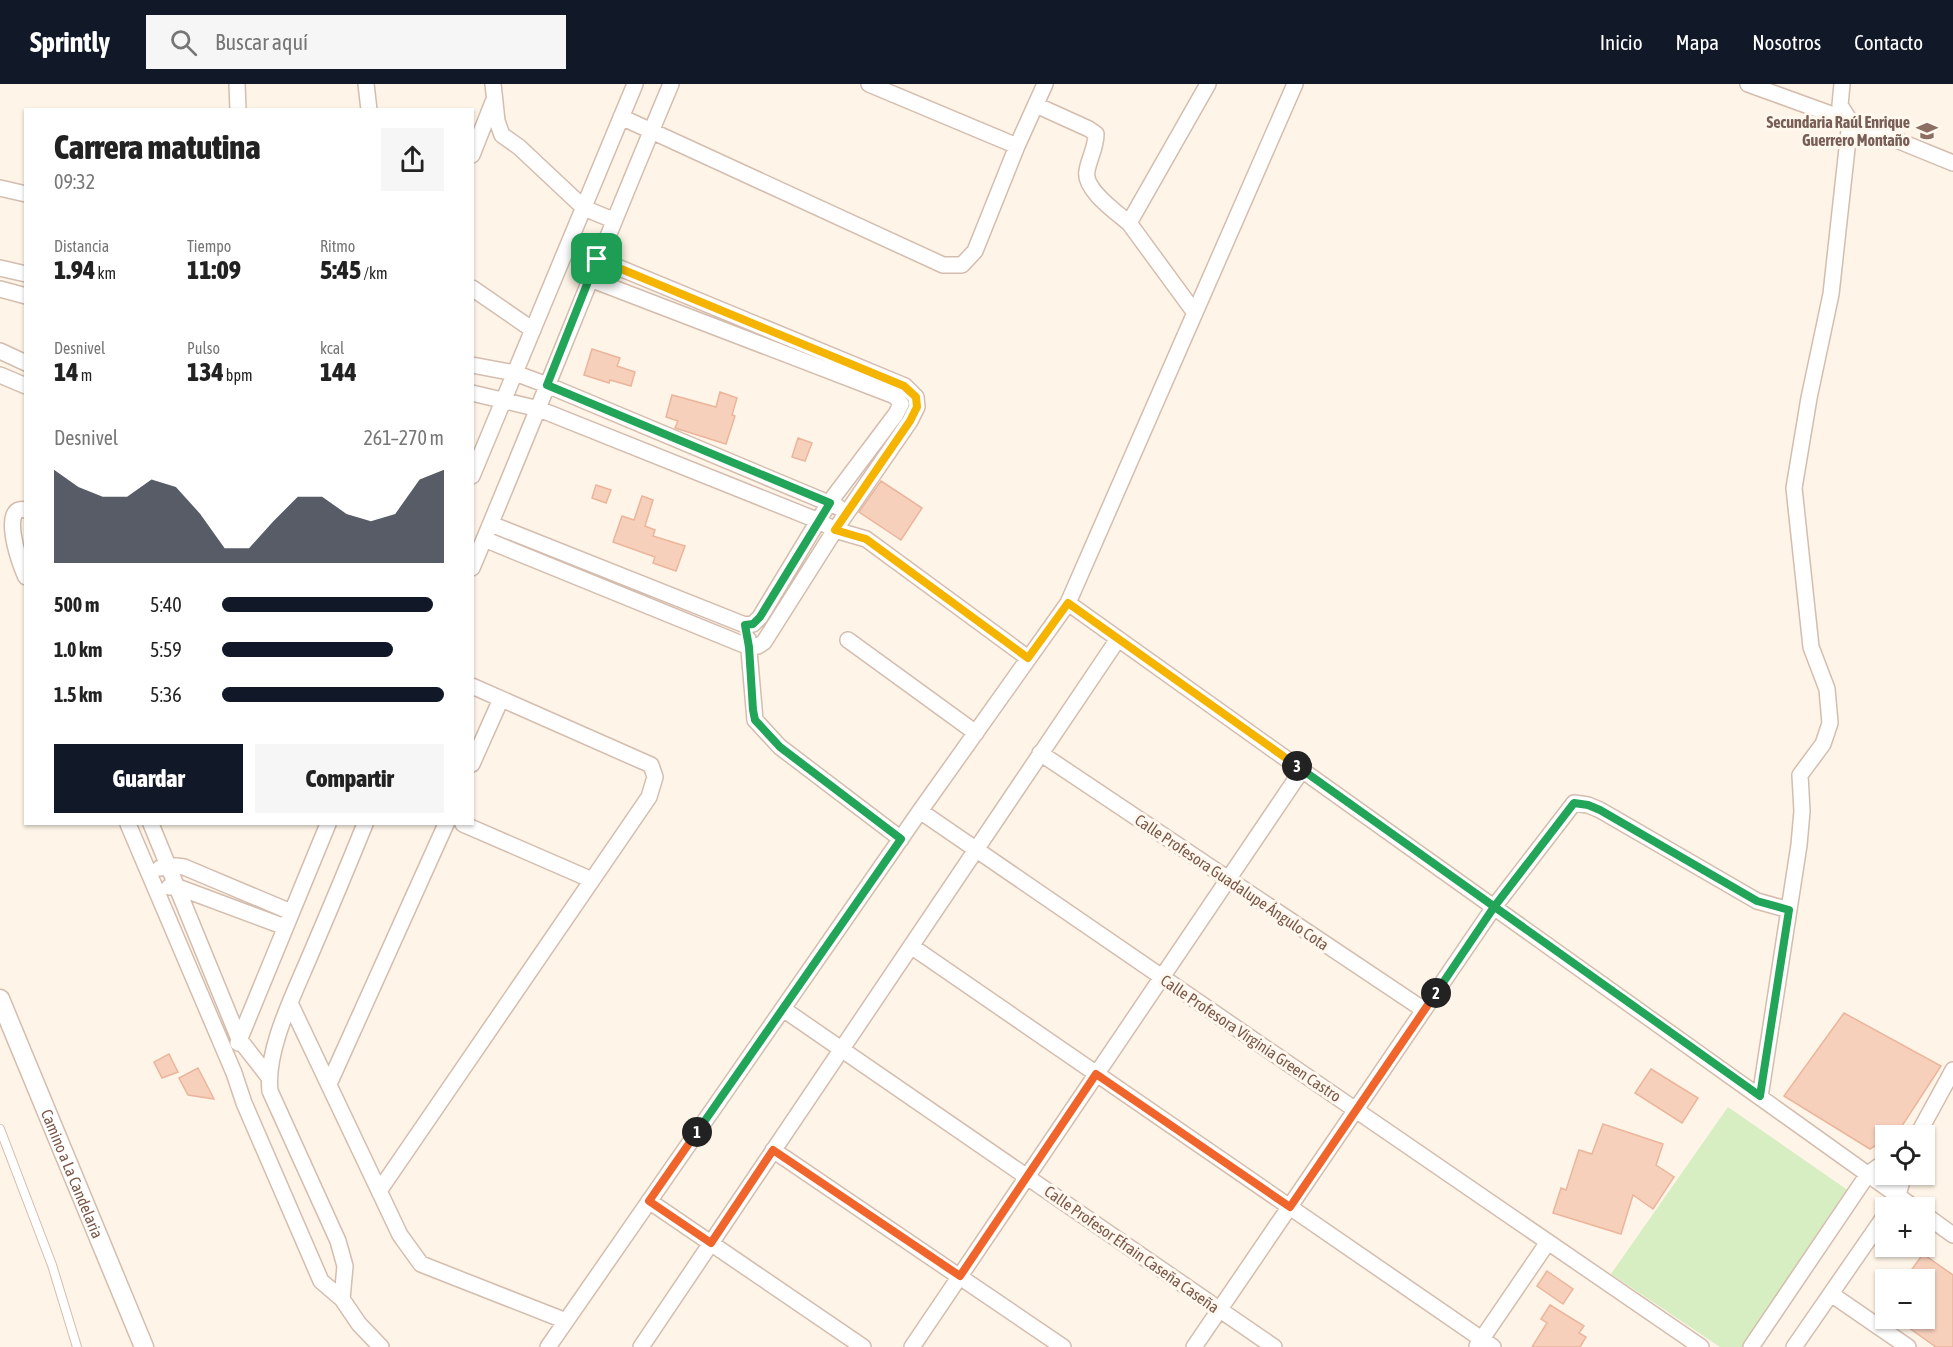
<!DOCTYPE html>
<html lang="es">
<meta charset="utf-8">
<style>
:root{--surface:#fff;--page:#f6f6f6;--text:#222;--muted:#767676;--accent:#111827}
body{margin:0;font-family:"Asap Condensed",sans-serif;background:var(--page);color:var(--text);height:100vh;display:flex;flex-direction:column;font-size:22px;white-space:nowrap}
*{box-sizing:border-box;margin:0}
p{font-size:20px;color:var(--muted)}
.icon{flex:none;width:33px;height:33px;fill:none;stroke:currentColor;stroke-width:2;stroke-linecap:round;stroke-linejoin:round}
.map{position:relative;flex:1;overflow:hidden}
.sheet{position:absolute;left:24px;top:24px;width:450px;height:717px;display:flex;flex-direction:column;background:var(--surface);border-radius:0px;box-shadow:0 2px 4px #0004}
.sheet>*{flex:none}
.fabs{position:absolute;left:1875px;top:1041px;display:grid;gap:12px}
.fabs a{display:grid;place-items:center;width:60px;height:60px;border-radius:0px;background:var(--surface);box-shadow:0 2px 4px #0004;font-size:30px}
.pin{position:absolute;display:grid;place-items:center;width:51px;height:51px;color:#fff;margin:-26px;border-radius:12px;box-shadow:0 3px 9px #0006}
.km{position:absolute;width:30px;height:30px;margin:-15px;border-radius:50%;background:#222;color:#fff;font-size:16px;line-height:30px;text-align:center}
.round{display:grid;place-items:center;flex:none;width:63px;height:63px;border-radius:0px;background:var(--page)}
.summary{display:flex;align-items:center;justify-content:space-between;height:102px;padding:0 30px}
h1{font-size:33px;font-weight:800;line-height:45px}
.stats{display:grid;grid-template-columns:repeat(3,1fr);gap:9px;height:102px;padding:6px 30px}
.stats div{display:grid;align-content:center}
.stats b{font-size:26px;font-weight:800}
.stats small{font-size:16px;font-weight:400}
.stats p{font-size:16px}
.chart{height:168px;padding:12px 30px}
.chart p{display:flex;justify-content:space-between}
.chart svg{width:100%;height:108px;margin-top:6px;fill:var(--accent);opacity:.7}
.button{display:flex;gap:12px;margin-top:auto;padding:12px 30px}
.button a{flex:1;height:69px;border-radius:0px;background:var(--accent);color:#fff;font-size:24px;font-weight:800;line-height:69px;text-align:center}
.button a+a{background:var(--page);color:var(--text)}
ul{padding:0 30px;list-style:none;font-size:20px}
li{display:grid;grid-template-columns:96px 72px 1fr;align-items:center;height:45px}
li i{height:15px;border-radius:8px;background:var(--accent)}
header{display:flex;align-items:center;gap:36px;box-sizing:border-box;height:84px;padding:0 30px;background:var(--accent);color:#fff}
header strong{font-size:28px}
nav{display:flex;gap:33px;margin-inline-start:auto;font-size:21px}
.search{width:420px;height:54px;background:var(--page);display:flex;align-items:center;gap:15px;box-sizing:border-box;padding:0 21px;border-radius:0px;color:var(--muted);font-size:22px}
.map>svg:first-child{display:block}
.pitch{fill:#d7eec3}
.building{fill:#f7d0bc;stroke:#ebb59b;stroke-width:1.5}
.lines{fill:none;stroke-linecap:round;stroke-linejoin:round}
.service-casing{stroke:#d4bdae;stroke-width:10}
.minor-casing{stroke:#d4bdae;stroke-width:18}
.tertiary-casing{stroke:#d4bdae;stroke-width:21}
.service{stroke:#fff;stroke-width:8}
.minor{stroke:#fff;stroke-width:15}
.tertiary{stroke:#fff;stroke-width:18}
.split-1-casing{stroke:#fff;stroke-width:12}
.split-2-casing{stroke:#fff;stroke-width:12}
.split-3-casing{stroke:#fff;stroke-width:12}
.split-4-casing{stroke:#fff;stroke-width:12}
.split-1{stroke:#22a559;stroke-width:8}
.split-2{stroke:#f0652b;stroke-width:8}
.split-3{stroke:#22a559;stroke-width:8}
.split-4{stroke:#f5b400;stroke-width:8}
.labels{text-anchor:middle;stroke-width:6;stroke-linejoin:round;paint-order:stroke}
.education-label{font-size:16px;font-weight:bold;fill:#785e54;stroke:#fff8ef;text-anchor:end}
.street-label{font-size:16px;fill:#7b5848;stroke:#fff8ef}
</style>
<header>
<strong>Sprintly</strong>
<div class="search"><svg class="icon" aria-label="search" viewBox="0 0 24 24"><circle cx="10" cy="10" r="6"/><path d="M15 15l6 6"/></svg>Buscar aquí</div>
<nav><a>Inicio</a><a>Mapa</a><a>Nosotros</a><a>Contacto</a></nav>
</header>
<div class="map">
<svg width="1953" height="1263" viewBox="0 0 1953 1263">
<rect width="100%" height="100%" fill="#fef4e7"/>
<!-- pitch -->
<path class="pitch" d="M 1728,1023 L 1849,1107 L 1743,1263 L 1720,1263 L 1611,1190 Z"/>
<!-- building -->
<path class="building" d="M 592,265 L 620,274 L 617,282 L 635,288 L 631,302 L 610,296 L 609,299 L 584,291 Z
M 720,308 L 737,314 L 732,331 L 735,332 L 726,360 L 675,344 L 678,337 L 666,333 L 672,311 L 716,323 Z
M 798,354 L 812,359 L 805,377 L 792,373 Z
M 881,397 L 922,424 L 901,456 L 859,428 Z
M 596,401 L 611,406 L 606,419 L 592,414 Z
M 642,412 L 653,416 L 645,442 L 655,446 L 653,452 L 685,462 L 676,487 L 653,479 L 655,473 L 613,458 L 622,432 L 634,436 Z
M 1844,929 L 1941,982 L 1900,1045 L 1891,1052 L 1886,1052 L 1886,1055 L 1870,1065 L 1784,1012 Z
M 169,970 L 178,988 L 162,994 L 154,978 Z
M 198,984 L 214,1015 L 188,1011 L 179,994 Z
M 1651,985 L 1698,1014 L 1682,1039 L 1635,1009 Z
M 1603,1040 L 1663,1060 L 1656,1081 L 1674,1093 L 1653,1125 L 1633,1111 L 1621,1150 L 1553,1129 L 1561,1104 L 1566,1106 L 1579,1066 L 1592,1070 Z
M 1923,1170 L 1953,1191 L 1953,1263 L 1936,1263 L 1895,1234 L 1924,1234 L 1924,1194 L 1912,1185 Z
M 1547,1187 L 1573,1205 L 1563,1220 L 1537,1202 Z
M 1550,1221 L 1584,1242 L 1579,1249 L 1586,1253 L 1580,1263 L 1532,1263 L 1547,1239 L 1541,1235 Z"/>
<g class="lines">
<defs>
<path id="service" d="M 0,1045 L 52,1181 L 77,1263"/>
<path id="minor" d="M 237,0 L 238,26
M 366,0 L 369,26
M 493,0 L 497,37 L 502,51 L 519,63 L 584,124 L 613,136
M 869,0 L 1017,62
M 1748,0 L 1850,37 L 1831,210 L 1809,314 L 1794,404 L 1811,563 L 1827,605 L 1830,639 L 1823,660 L 1800,691 L 1802,727 L 1799,761 L 1760,1013
M 1842,0 L 1840,21 L 1850,37 L 1953,79
M 1036,21 L 1089,45 L 1096,50 C 1096,64 1089,74 1087,87 C 1083,105 1116,128 1129,139
M 621,33 L 943,181 L 962,181 L 975,167 L 1017,62 L 1045,0
M 472,71 L 493,18
M 0,104 L 26,110
M 0,184 L 26,190
M 472,204 L 533,246
M 0,205 L 26,212
M 1195,229 L 1129,139 L 1208,0
M 0,267 L 26,279
M 472,281 L 515,289 L 547,301 L 838,423
M 0,291 L 26,302
M 472,309 L 539,325 L 819,437 L 835,446 L 866,455 L 1028,574
M 472,392 L 635,0
M 26,426 C 0,419 18,477 26,493
M 491,440 L 745,541 L 753,540 L 760,533 L 829,419 L 896,330 L 901,320 L 895,312 L 590,195
M 484,455 L 749,563 L 758,562 L 764,558 L 835,446 L 910,337 L 917,323 L 916,313 L 905,302 L 598,175
M 472,484 C 540,323 603,161 671,0
M 1068,519 L 1915,1124
M 748,555 L 755,636 L 780,663 L 901,755
M 848,556 L 976,649
M 1040,669 L 1424,926
M 472,680 L 501,615
M 920,727 L 1701,1263
M 128,740 L 234,989 L 244,1019 L 321,1197 L 342,1215 L 359,1240 L 381,1263
M 151,740 L 239,955 L 268,992
M 463,740 L 592,796
M 160,784 L 176,782 L 184,783 L 291,828
M 169,803 L 175,802 L 285,843
M 911,862 L 1493,1263
M 290,919 L 400,1151 L 421,1180 L 566,1237
M 783,925 L 1274,1263
M 238,959 L 328,740
M 329,1000 L 446,740
M 1917,1052 L 1953,986
M 773,1066 L 1063,1263
M 379,1107 L 649,713 L 655,693 L 651,681 L 472,602
M 649,1117 L 863,1263
M 1890,1124 L 1898,1111 L 1904,1090
M 1924,1130 L 1953,1151
M 1831,1210 L 1908,1263
M 342,1215 L 345,1182 L 338,1157 L 270,1007 C 265,965 296,906 312,867 C 330,825 348,782 365,740
M 1477,1262 L 1548,1158
M 548,1263 L 920,727 L 1068,519 L 1295,0
M 641,1263 L 1118,555
M 912,1263 L 1302,686
M 1194,1263 L 1494,823 L 1574,719 L 1588,721 L 1600,726 L 1757,817 L 1789,826
M 1751,1263 L 1868,1090 L 1886,1077
M 1794,1263 L 1886,1130"/>
<g id="tertiary">
<path id="s1" d="M 0,915 L 144,1263"/>
</g>
</defs>
<!-- service casing -->
<use href="#service" class="service-casing"/>
<!-- minor casing -->
<use href="#minor" class="minor-casing"/>
<!-- tertiary casing -->
<use href="#tertiary" class="tertiary-casing"/>
<!-- service -->
<use href="#service" class="service"/>
<!-- minor -->
<use href="#minor" class="minor"/>
<!-- tertiary -->
<use href="#tertiary" class="tertiary"/>
</g>
<g class="lines">
<defs>
<path id="split-1" d="M 597,175 L 547,301 L 830,419 L 760,533 L 753,540 L 745,541 L 749,563 L 753,626 L 755,636 L 780,663 L 901,755 L 697,1048"/>
<path id="split-2" d="M 697,1048 L 649,1117 L 711,1159 L 773,1066 L 960,1192 L 1096,990 L 1290,1123 L 1436,909"/>
<path id="split-3" d="M 1297,682 C 1451,792 1605,902 1760,1012 L 1789,826 L 1757,817 L 1600,726 L 1588,721 L 1574,719 L 1494,823 L 1436,909"/>
<path id="split-4" d="M 597,175 L 904,302 L 916,313 L 917,323 L 910,337 L 835,446 L 866,455 L 1028,574 L 1068,519 L 1297,682"/>
</defs>
<!-- split-1 casing -->
<use href="#split-1" class="split-1-casing"/>
<!-- split-2 casing -->
<use href="#split-2" class="split-2-casing"/>
<!-- split-3 casing -->
<use href="#split-3" class="split-3-casing"/>
<!-- split-4 casing -->
<use href="#split-4" class="split-4-casing"/>
<!-- split-1 -->
<use href="#split-1" class="split-1"/>
<!-- split-2 -->
<use href="#split-2" class="split-2"/>
<!-- split-3 -->
<use href="#split-3" class="split-3"/>
<!-- split-4 -->
<use href="#split-4" class="split-4"/>
</g>
<!-- icons -->
<defs>
<symbol id="school-bare" viewBox="-9 -9 18 18"><path d="M0-5L7-2L0 1L-7-2ZM-4 1L0 2.5L4 1V4Q0 6-4 4Z" fill="#8d6e63" stroke="#fff8ef" stroke-width="2.5" paint-order="stroke"/></symbol>
</defs>
<g fill-rule="evenodd">
<use href="#school-bare" x="1912" y="32" width="30" height="30"/>
</g>
<g class="labels">
<!-- education labels -->
<g class="education-label">
<text x="1910" y="44">Secundaria Raúl Enrique<tspan x="1910" dy="18">Guerrero Montaño</tspan></text>
</g>
<!-- street labels -->
<g class="street-label">
<text transform="translate(1232 798) rotate(34)" y="6">Calle Profesora Guadalupe Ángulo Cota</text>
<text transform="translate(1251 954) rotate(34)" y="6">Calle Profesora Virginia Green Castro</text>
<text dy="6" stroke="none"><textPath href="#s1" startOffset="189">Camino a La Candelaria</textPath></text>
<text transform="translate(1132 1165) rotate(35)" y="6">Calle Profesor Efrain Caseña Caseña</text>
</g>
</g>
</svg>
<div class="fabs">
<a><svg class="icon" aria-label="locate" viewBox="0 0 24 24"><circle cx="12" cy="12" r="6"/><path d="M12 2v4M12 18v4M2 12h4M18 12h4"/></svg></a>
<a>+</a>
<a>−</a>
</div>
<div class="pin" style="left:597px;top:175px;background:#1e9e55"><svg class="icon" aria-label="arrive" viewBox="0 0 24 24"><path d="M6 21V4h12l-3 4 3 4H6"/></svg></div>
<b class="km" style="left:697px;top:1048px">1</b>
<b class="km" style="left:1436px;top:909px">2</b>
<b class="km" style="left:1297px;top:682px">3</b>
<section class="sheet">
<div class="summary"><div><h1>Carrera matutina</h1><p>09:32</p></div><a class="round"><svg class="icon" aria-label="share" viewBox="0 0 24 24"><path d="M12 15V3M7 8l5-5 5 5M5 13v7h14v-7"/></svg></a></div>
<div class="stats">
<div><p>Distancia</p><b>1.94<small> km</small></b></div>
<div><p>Tiempo</p><b>11:09</b></div>
<div><p>Ritmo</p><b>5:45<small> /km</small></b></div>
</div>
<div class="stats">
<div><p>Desnivel</p><b>14<small> m</small></b></div>
<div><p>Pulso</p><b>134<small> bpm</small></b></div>
<div><p>kcal</p><b>144</b></div>
</div>
<div class="chart"><p><span>Desnivel</span>261–270 m</p>
<svg viewBox="0 0 160 44" preserveAspectRatio="none"><path d="M0 44V6L10 13L20 17L30 17L40 10L50 13L60 24L70 38L80 38L90 27L100 17L110 17L120 24L130 27L140 24L150 10L160 6V44z"/></svg>
</div>
<ul>
<li><b>500 m</b>5:40<i style="width:95%"></i></li>
<li><b>1.0 km</b>5:59<i style="width:77%"></i></li>
<li><b>1.5 km</b>5:36<i style="width:100%"></i></li>
</ul>
<div class="button"><a>Guardar</a><a>Compartir</a></div>
</section>
</div>
